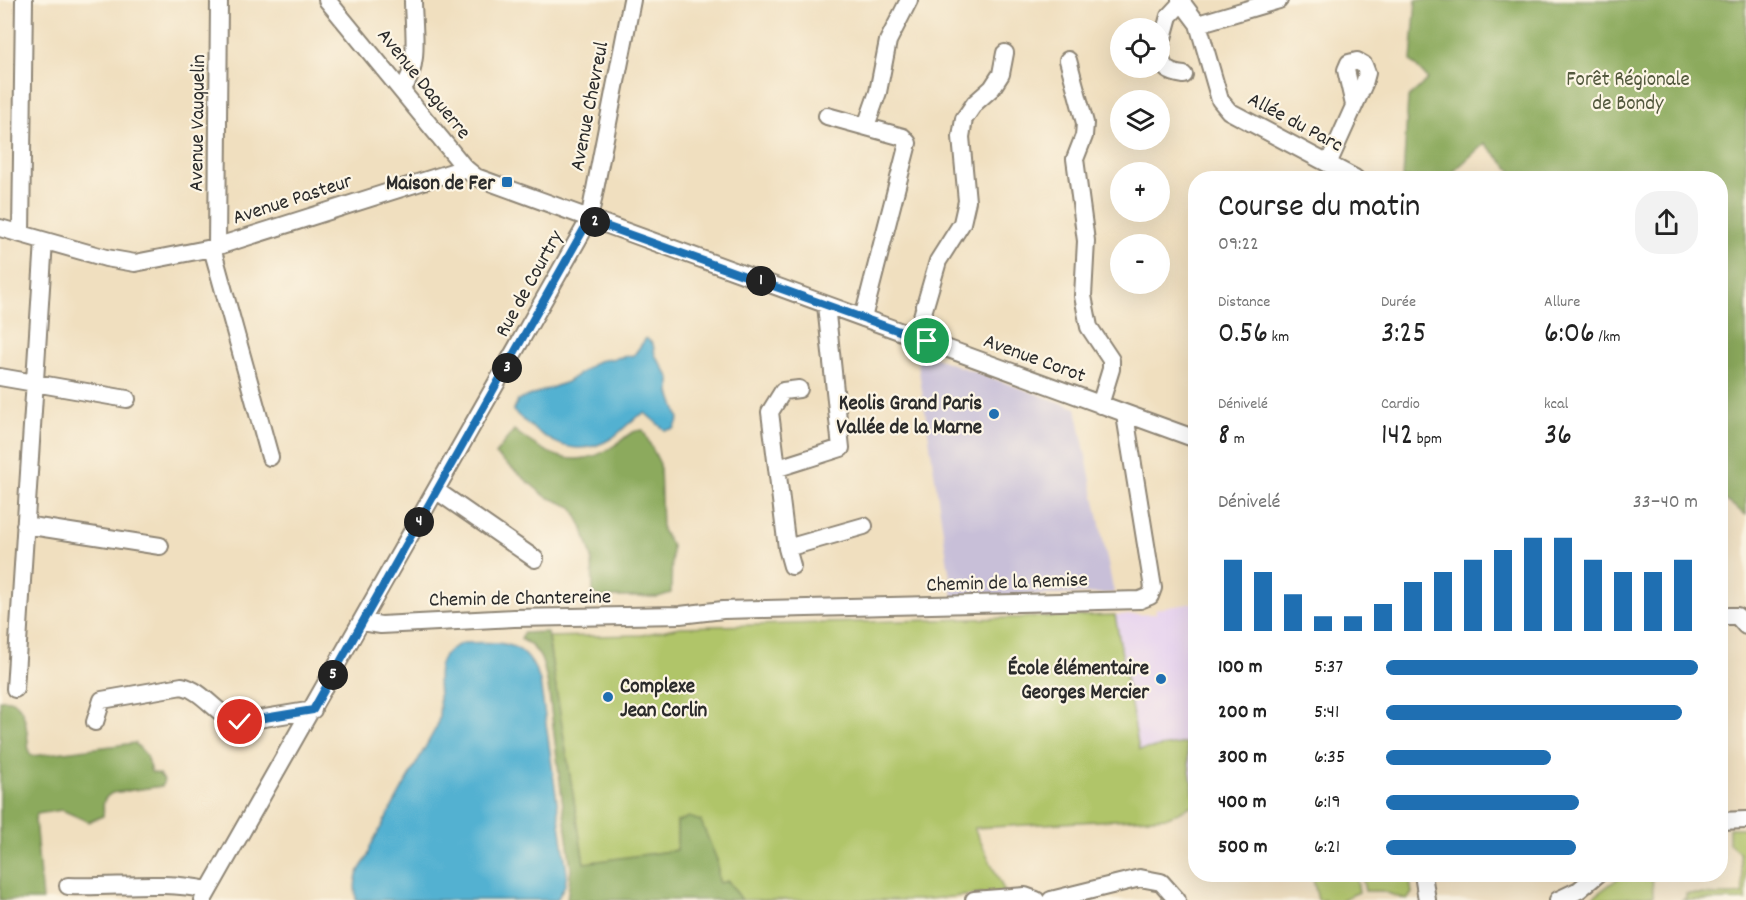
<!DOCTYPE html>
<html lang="fr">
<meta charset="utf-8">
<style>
:root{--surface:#fff;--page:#f2f2f2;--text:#222;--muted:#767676;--accent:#1f6fb2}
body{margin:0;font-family:Dekko,sans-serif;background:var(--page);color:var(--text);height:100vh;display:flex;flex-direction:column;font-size:22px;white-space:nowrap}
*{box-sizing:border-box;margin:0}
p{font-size:20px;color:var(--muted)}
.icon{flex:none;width:33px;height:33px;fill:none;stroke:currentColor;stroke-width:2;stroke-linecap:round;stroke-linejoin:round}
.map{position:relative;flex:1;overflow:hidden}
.sheet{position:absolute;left:1188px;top:171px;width:540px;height:711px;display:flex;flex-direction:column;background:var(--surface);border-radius:24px;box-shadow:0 6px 24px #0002}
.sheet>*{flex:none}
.fabs{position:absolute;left:1110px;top:18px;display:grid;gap:12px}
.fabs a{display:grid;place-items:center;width:60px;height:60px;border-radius:50%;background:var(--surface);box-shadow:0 6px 24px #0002;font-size:30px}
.pin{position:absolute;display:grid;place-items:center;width:51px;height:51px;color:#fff;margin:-26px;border:3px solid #fff;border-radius:50%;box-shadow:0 2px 6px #0007}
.km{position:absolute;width:30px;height:30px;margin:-15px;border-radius:50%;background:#222;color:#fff;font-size:16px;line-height:30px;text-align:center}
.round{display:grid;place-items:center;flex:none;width:63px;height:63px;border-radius:24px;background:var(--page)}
.summary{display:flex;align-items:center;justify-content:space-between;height:102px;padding:0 30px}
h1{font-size:33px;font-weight:600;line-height:45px}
.stats{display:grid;grid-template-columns:repeat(3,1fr);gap:9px;height:102px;padding:6px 30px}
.stats div{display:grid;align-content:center}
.stats b{font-size:30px;font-weight:600}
.stats small{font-size:16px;font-weight:400}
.stats p{font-size:16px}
.chart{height:168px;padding:12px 30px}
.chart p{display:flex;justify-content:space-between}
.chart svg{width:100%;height:108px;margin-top:6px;stroke:var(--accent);stroke-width:6}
ul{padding:0 30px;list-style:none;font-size:20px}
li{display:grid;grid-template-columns:96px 72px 1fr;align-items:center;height:45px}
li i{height:15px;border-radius:8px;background:var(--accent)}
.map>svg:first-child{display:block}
.built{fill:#e6d2f0}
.industrial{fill:#c8bfd8}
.green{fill:#b0c569;stroke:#6e784a;stroke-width:1.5}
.forest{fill:#8caa5d;stroke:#5c6a44;stroke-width:1.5}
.water{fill:#53b1d1;stroke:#3f6e7e;stroke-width:1.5}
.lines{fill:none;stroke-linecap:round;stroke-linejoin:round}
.minor-casing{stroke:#8e8575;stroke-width:20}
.minor{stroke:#fff;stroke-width:16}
.route-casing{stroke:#fff;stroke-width:12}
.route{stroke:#1f6fb2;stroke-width:8}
.poi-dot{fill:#1f6fb2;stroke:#fcf5e5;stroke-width:2}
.labels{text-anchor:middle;stroke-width:4.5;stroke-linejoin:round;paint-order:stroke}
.park-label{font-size:21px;fill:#53593e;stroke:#fcf5e5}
.street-label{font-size:21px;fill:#2b2b2b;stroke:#fcf5e5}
.poi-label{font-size:21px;font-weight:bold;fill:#2b2b2b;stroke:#fcf5e5;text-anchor:end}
</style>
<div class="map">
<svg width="1746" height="900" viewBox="0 0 1746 900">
<rect width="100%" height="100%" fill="#fcf5e5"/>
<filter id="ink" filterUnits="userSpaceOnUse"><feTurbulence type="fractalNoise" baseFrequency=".0167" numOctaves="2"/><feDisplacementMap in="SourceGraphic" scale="12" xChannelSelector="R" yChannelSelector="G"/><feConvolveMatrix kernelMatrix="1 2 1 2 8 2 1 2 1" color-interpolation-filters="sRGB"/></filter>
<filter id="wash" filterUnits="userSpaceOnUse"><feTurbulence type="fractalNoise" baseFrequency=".008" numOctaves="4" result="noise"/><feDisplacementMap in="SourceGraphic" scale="24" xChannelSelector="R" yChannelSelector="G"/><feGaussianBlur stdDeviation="1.35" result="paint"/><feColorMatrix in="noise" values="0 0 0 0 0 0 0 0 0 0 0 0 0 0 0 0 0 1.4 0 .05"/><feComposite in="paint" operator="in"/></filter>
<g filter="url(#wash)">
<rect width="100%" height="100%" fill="#f0dfbf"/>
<!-- built -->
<path class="built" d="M 1195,603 L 1195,804 L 1186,743 L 1139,750 L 1115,615 L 1156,614 L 1156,609 Z"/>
<!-- industrial -->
<path class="industrial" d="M 916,351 L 1076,408 L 1114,593 L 953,598 Z"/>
<!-- green -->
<path class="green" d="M 1115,615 L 1139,750 L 1186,743 L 1195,804 L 1168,817 L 974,828 L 1005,892 L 919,900 L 742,900 L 728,881 L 719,884 L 717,860 L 677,822 L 678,850 L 584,864 L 548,637 L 642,635 L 680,627 Z
M 1729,828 L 1746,828 L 1746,900 L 1681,900 L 1686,898 L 1686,894 C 1706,893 1724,897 1743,894 L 1740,853 L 1729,844 Z
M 1624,874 L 1652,875 L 1653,896 L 1589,900 Z
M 1312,875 L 1356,875 L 1359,892 L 1341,900 L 1318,900 Z
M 1362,875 L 1409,875 L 1412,893 L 1407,900 L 1382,891 L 1365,891 Z"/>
<!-- forest -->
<path class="forest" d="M 1416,0 L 1746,0 L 1746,515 L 1721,497 L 1720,178 L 1518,178 L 1485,143 L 1452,173 L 1456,178 L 1403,178 L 1408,98 L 1428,79 L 1411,61 Z
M 514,430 C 547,456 578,472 615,445 C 626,438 630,430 643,430 L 660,464 L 662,530 L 672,546 L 671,593 L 658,597 L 601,597 L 593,592 L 592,558 L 582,526 L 572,507 L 545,496 L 495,454 Z
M 547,632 L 584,863 L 677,850 L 677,822 L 689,817 L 701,821 L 717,860 L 719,883 L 728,881 L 742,900 L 567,900 L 571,869 L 548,686 C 544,665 542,650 521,639 L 523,633 Z
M 0,700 C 28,695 27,734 29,753 L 32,756 L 135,743 L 146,755 L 151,772 L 159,774 L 164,780 L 162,786 L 112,793 C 99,801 105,805 103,816 L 89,822 L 62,810 L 37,814 L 35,819 L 42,900 L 0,900 Z"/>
<!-- water -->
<path class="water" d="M 646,338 L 653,344 L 655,355 L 670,378 L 670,393 L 679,419 L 674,429 L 665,430 L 645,413 C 631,418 624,430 612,438 C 572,463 542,437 513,411 L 518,400 L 567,382 L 598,361 L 634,355 Z
M 463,643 C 503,642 526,639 540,681 L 567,873 L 565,885 L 557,900 L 356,900 C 355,889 354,879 360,869 C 365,860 369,859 370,847 L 437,726 C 447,694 421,659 463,643 Z"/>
</g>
<g filter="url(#ink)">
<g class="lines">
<defs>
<path id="minor" d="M 327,0 L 465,168 L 476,177 L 1196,439
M 1180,0 L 1198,24 L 1220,100 L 1229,111 L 1355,178
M 1198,24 L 1279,0
M 1160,49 L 1169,16 L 1182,2
M 1160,56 C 1164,70 1169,73 1184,75
M 1068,60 L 1085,123 L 1084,136 L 1075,159 L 1086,241 L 1083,296 L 1089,327 L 1111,360 L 1111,369 L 1100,405
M 402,89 C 421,68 413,27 413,0
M 827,116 L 903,137 L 908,143 L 863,318
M 866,126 L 878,92 L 888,41 L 909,0
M 1328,164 L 1364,84 L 1367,73 L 1364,65 L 1357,61 L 1349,63 L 1346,70 L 1354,105
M 0,228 L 106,258 L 135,263 L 212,248 L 465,168
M 21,234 L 24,0
M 217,246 L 219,0
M 212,248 L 270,457
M 916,337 L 938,261 L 962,223 L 967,201 L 961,137 L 964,119 L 975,103 L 992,88 L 1001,74 L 1005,53
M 0,377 L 127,399
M 778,468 L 841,448 L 826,305
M 437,491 L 535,559
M 25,525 L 160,546
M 787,548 L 864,526
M 792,566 L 787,548 L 770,412 L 783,391 L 799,389
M 1720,616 L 1737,616 L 1746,626
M 362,622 L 381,625 L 514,618 L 680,615 L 723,610 L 1140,600 L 1150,596 L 1153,588 L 1125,415
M 15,689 L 44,241
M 95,722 L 102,700 L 182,686 C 205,691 217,717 240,722 L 313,710
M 1720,821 L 1746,820
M 1423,874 L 1427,900
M 68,886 C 115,888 161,880 208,890
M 203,900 L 589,220 L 632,0
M 974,900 L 1025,896 L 1036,900
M 1051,900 L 1140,878 L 1161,882 L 1177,900
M 1558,900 L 1579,890 L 1598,874"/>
</defs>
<!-- minor casing -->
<use href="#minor" class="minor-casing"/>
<!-- minor -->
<use href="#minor" class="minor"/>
</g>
</g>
<g class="lines" filter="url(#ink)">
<defs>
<path id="route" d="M 240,722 L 313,710 L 589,220 L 927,341"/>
</defs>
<!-- route casing -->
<use href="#route" class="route-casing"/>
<!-- route -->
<use href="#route" class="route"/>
</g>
<!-- markers -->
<g class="poi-dot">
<rect x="501" y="176" width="12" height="12" rx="3"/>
<circle cx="994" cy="414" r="6"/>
<circle cx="1161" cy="679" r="6"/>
<circle cx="608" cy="697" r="6"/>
</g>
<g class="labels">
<!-- park labels -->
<g class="park-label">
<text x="1628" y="85">Forêt Régionale<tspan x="1628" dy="24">de Bondy</tspan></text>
</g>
<!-- street labels -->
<g class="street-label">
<text transform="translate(425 83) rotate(51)" y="7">Avenue Daguerre</text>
<text transform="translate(588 106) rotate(-79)" y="7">Avenue Chevreul</text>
<text transform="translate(1296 121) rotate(28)" y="7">Allée du Parc</text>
<text transform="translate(196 123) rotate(-89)" y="7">Avenue Vauquelin</text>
<text transform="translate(292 198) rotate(-18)" y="7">Avenue Pasteur</text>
<text transform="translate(528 283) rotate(-61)" y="7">Rue de Courtry</text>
<text transform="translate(1035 357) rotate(20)" y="7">Avenue Corot</text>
<text transform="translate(1007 581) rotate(-2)" y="7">Chemin de la Remise</text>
<text transform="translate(520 597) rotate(-1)" y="7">Chemin de Chantereine</text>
</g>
<!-- poi labels -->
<g class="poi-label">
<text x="495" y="189">Maison de Fer</text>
<text x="982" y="409">Keolis Grand Paris<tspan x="982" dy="24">Vallée de la Marne</tspan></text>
<text x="1149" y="674">École élémentaire<tspan x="1149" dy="24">Georges Mercier</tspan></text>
<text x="620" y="692" text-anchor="start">Complexe<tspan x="620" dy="24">Jean Corlin</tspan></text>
</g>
</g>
</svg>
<div class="fabs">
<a><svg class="icon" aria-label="locate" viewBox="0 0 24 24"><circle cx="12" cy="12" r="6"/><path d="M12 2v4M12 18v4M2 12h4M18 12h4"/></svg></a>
<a><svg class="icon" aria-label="layers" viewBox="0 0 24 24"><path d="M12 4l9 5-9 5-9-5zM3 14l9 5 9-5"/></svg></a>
<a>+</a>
<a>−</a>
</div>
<div class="pin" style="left:927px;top:341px;background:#1e9e55"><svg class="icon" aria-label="arrive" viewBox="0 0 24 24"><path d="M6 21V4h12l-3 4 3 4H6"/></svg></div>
<div class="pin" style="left:240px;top:722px;background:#d93025"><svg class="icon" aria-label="check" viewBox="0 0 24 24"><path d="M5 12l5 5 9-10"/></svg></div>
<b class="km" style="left:761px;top:281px">1</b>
<b class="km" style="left:595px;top:222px">2</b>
<b class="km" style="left:507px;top:368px">3</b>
<b class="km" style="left:419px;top:522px">4</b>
<b class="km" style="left:333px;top:675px">5</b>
<section class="sheet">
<div class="summary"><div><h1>Course du matin</h1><p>09:22</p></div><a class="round"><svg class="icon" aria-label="share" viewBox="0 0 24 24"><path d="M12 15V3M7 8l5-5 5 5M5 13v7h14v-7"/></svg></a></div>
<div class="stats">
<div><p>Distance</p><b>0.56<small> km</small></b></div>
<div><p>Durée</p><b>3:25</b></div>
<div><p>Allure</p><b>6:06<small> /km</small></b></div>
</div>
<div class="stats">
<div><p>Dénivelé</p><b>8<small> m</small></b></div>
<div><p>Cardio</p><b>142<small> bpm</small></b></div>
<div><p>kcal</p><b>36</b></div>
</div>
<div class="chart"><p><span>Dénivelé</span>33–40 m</p>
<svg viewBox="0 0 160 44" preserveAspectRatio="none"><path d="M5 44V15M15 44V20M25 44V29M35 44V38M45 44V38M55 44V33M65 44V24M75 44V20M85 44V15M95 44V11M105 44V6M115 44V6M125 44V15M135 44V20M145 44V20M155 44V15"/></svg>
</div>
<ul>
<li><b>100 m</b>5:37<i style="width:100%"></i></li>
<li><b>200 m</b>5:41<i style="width:95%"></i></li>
<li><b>300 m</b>6:35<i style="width:53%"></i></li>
<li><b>400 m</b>6:19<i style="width:62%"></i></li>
<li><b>500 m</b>6:21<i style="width:61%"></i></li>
</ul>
</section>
</div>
